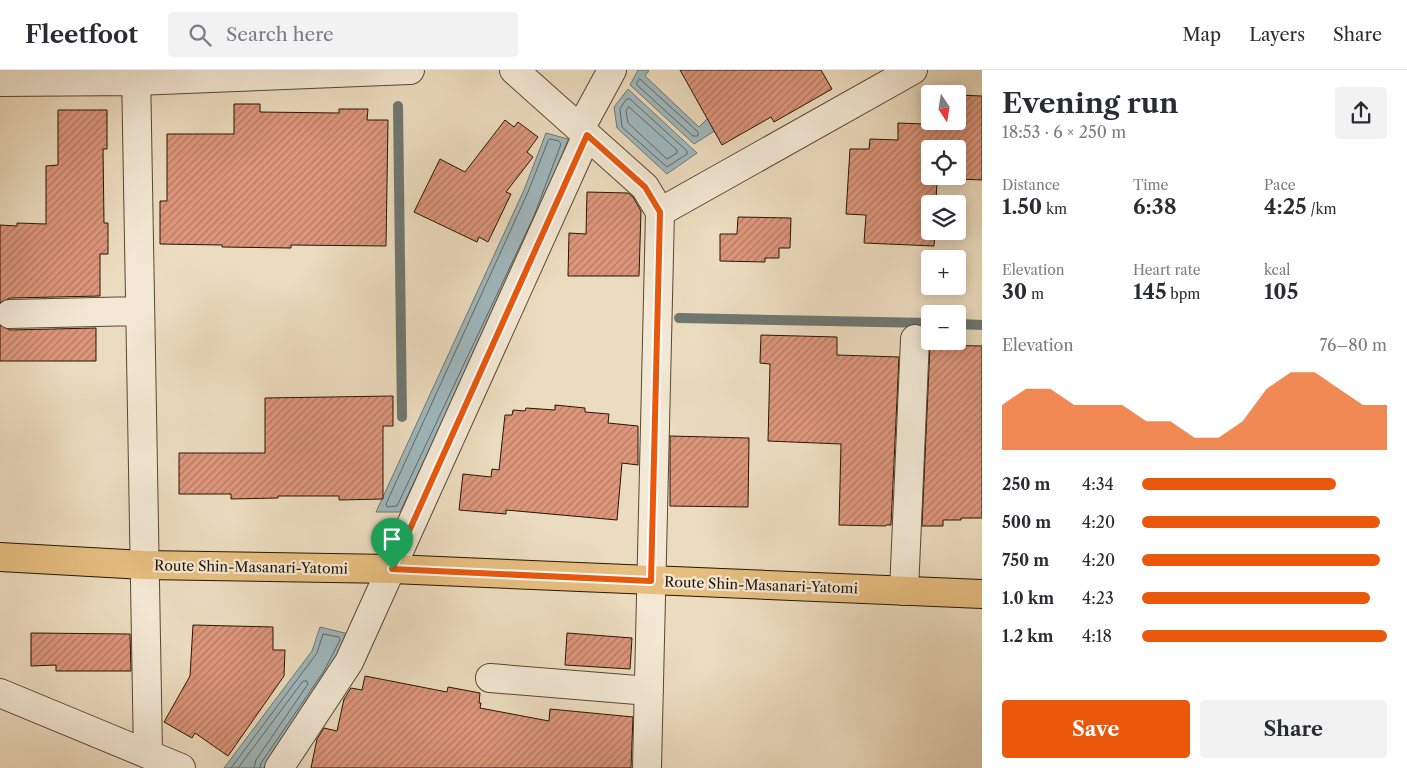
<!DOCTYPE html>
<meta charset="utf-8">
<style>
:root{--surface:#fff;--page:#f2f2f3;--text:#2b2b33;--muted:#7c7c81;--line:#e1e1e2;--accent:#ea580c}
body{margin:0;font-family:"Libre Caslon Text",serif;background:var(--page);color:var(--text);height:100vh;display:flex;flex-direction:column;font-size:19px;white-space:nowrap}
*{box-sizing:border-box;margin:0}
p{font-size:16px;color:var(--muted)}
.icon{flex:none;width:28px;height:28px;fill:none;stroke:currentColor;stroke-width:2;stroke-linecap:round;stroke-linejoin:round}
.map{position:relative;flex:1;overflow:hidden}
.panel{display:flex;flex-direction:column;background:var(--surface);width:425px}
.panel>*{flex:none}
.needle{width:32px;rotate:168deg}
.tools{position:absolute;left:921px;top:15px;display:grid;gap:10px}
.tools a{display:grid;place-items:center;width:45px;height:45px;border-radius:5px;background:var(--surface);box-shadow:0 2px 12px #0003;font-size:25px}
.pin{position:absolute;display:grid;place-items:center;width:42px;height:42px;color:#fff;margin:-51px -21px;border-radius:50% 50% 50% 0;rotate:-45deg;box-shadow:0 0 5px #0007}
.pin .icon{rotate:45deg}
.round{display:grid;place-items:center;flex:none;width:52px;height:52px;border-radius:5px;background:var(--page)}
.head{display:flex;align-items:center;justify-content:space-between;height:85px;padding:0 20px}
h1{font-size:28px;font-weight:700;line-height:38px}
.figures{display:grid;grid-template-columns:repeat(3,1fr);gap:8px;height:85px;padding:5px 20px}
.figures div{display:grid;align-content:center}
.figures b{font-size:21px;font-weight:700}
.figures small{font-size:14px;font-weight:400}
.figures p{font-size:14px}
.chart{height:140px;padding:10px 20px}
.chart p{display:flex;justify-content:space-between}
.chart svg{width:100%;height:90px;margin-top:5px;fill:var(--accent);opacity:.7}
.action{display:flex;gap:10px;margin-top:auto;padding:10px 20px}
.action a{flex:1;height:58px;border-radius:5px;background:var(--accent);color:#fff;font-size:20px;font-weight:700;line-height:58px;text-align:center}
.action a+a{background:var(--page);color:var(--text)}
ul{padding:0 20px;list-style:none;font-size:16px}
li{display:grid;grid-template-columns:80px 60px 1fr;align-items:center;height:38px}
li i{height:12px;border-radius:6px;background:var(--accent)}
header{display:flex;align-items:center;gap:30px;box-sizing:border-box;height:70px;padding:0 25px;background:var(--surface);border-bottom:1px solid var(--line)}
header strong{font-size:24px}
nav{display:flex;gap:28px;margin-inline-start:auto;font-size:18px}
.search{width:350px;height:45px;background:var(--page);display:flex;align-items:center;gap:12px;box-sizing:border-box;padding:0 18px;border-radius:5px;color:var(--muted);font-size:19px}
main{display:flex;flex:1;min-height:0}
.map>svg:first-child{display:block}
.water{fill:#9fb8be;stroke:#6f7772}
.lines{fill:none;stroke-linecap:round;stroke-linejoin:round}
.shore{stroke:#636660;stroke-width:1}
.stream{stroke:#6f7772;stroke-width:10}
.building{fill:url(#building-hatch);stroke:#271501;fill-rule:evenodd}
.minor-casing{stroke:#584730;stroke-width:30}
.major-casing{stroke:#271501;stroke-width:30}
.minor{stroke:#f3e8d5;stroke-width:28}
.major{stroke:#e6be80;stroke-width:28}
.route-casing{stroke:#fff;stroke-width:10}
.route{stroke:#ea580c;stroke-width:6}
.labels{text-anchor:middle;stroke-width:4.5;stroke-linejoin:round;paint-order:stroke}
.street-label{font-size:14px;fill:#271501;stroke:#f3e8d5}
</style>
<header>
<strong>Fleetfoot</strong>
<div class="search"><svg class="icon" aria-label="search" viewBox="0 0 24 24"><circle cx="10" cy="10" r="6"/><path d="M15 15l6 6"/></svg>Search here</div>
<nav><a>Map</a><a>Layers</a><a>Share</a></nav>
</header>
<main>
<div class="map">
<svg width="982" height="698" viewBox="0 0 982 698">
<defs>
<pattern id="building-hatch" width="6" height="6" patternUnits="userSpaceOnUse" patternTransform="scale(1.25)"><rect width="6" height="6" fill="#dd967c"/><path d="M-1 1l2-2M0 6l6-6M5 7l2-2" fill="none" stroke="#b37963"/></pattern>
</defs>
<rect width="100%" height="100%" fill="#ecdcbf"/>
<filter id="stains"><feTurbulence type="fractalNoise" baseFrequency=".004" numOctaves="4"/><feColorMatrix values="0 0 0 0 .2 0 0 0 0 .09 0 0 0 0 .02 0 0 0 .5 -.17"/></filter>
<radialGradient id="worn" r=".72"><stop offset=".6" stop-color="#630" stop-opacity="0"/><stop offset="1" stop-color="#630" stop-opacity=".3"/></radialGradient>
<!-- water -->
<path class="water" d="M 638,0 L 649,0 L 645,6 L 699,57 L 709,47 L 716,60 L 694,74 L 630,15 Z
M 628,19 L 697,83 L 667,104 L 617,58 L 614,37 Z
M 546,63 L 568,69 L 538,148 L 400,442 L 376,442 L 524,120 Z
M 320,557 L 349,564 L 329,603 L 264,698 L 224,698 L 312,581 Z"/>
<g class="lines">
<!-- shore -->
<path class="shore" d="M 640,9 L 698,62 L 698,66 L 693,66 L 637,15 L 637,13 Z
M 627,29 L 630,29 L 687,81 L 687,84 L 667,97 L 622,57 L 620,39 Z
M 629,37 L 677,80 L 677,83 L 667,89 L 628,53 L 626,41 Z
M 550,69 L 559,71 L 561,74 L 534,146 L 397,436 L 387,437 L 386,434 L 528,122 L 548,71 Z
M 231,698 L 317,583 L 323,564 L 339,567 L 340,570 L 324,601 L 261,693 L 260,698
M 238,698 L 303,611 L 307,611 L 308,614 L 256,690 L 254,698"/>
<!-- stream -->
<path class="stream" d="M 398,36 L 402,347
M 679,248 L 930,253
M 958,254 L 982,255"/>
</g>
<!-- building -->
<path class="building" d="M 680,0 L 821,0 L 832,19 L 774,52 L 771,47 L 722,75 Z
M 958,25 L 982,26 L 982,110 L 937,108 L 936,134 L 930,134 L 930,161 L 935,161 L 934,176 L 864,173 L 866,145 L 846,144 L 850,79 L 869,79 L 870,69 L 898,70 L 898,53 L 925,54 L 926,40 L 930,40 L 930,51 L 958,51 ZM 930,79 L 958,79 L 958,106 L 930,106 Z
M 234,34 L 260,34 L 260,42 L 339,43 L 339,39 L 368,39 L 367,50 L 388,50 L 386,176 L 291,175 L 291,178 L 222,177 L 222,175 L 160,174 L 160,131 L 167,131 L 167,64 L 234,64 Z
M 58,40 L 107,40 L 107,79 L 103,79 L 104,153 L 108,153 L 108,184 L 100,184 L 100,226 L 10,228 L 0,233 L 0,155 L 17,156 L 17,153 L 46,154 L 46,96 L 58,95 Z
M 505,50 L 514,57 L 518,52 L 538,67 L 527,82 L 533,87 L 506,122 L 511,124 L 488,172 L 479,167 L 477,172 L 414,142 L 440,89 L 465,102 Z
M 587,122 L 628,123 L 633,127 L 641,141 L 639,206 L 568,206 L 569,163 L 586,164 Z
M 738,147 L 791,148 L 790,178 L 779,178 L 779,188 L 765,188 L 765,192 L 720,191 L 720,164 L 737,164 Z
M 0,255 L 10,260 L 96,258 L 96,291 L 0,291 Z
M 761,265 L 837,267 L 837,285 L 899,287 L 891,455 L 886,455 L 886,456 L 839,455 L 841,374 L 768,371 L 770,294 L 760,293 Z
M 930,275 L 982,276 L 982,448 L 961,448 L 961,450 L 943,450 L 943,456 L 922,456 Z
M 393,326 L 393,356 L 383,356 L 383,429 L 339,430 L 339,426 L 278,426 L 278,428 L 231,429 L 231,424 L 179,424 L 179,383 L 265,383 L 265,328 Z
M 555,335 L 585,338 L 585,342 L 609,344 L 608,353 L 638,356 L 638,395 L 622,393 L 617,450 L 506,440 L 506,444 L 459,440 L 463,404 L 491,407 L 492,399 L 499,400 L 505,345 L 512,345 L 513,340 L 525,341 L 526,338 L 555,340 Z
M 670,366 L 749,368 L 748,437 L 670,436 Z
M 193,555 L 273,557 L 273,580 L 285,580 L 284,606 L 228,686 L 195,663 L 192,668 L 164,652 L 190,606 Z
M 31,563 L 130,564 L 131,601 L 56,601 L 56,595 L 31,596 Z
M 567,563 L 632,568 L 630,599 L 565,595 Z
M 365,606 L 447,622 L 448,617 L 480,623 L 479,633 L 481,633 L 480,638 L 549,651 L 550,639 L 633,647 L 631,698 L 311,698 L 317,669 L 324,658 L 337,661 L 344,629 L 351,618 L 362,620 Z"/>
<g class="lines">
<defs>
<path id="minor" d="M 136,0 L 148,684
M 514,0 L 645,117 L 660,142 L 647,698
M 0,12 L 136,11 L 410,0
M 580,59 L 612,0
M 660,142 L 913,0
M 10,244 L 139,241
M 904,521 L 915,269
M 490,608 L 649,621
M 0,623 L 181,698
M 279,698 L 349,592 L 587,65"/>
<path id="major" d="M 0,487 L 144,495 L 392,499 L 982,524"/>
</defs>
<!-- minor casing -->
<use href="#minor" class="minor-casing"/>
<!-- major casing -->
<use href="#major" class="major-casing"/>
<!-- minor -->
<use href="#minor" class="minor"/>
<!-- major -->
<use href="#major" class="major"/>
</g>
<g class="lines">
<defs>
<path id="route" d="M 587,65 L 645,117 L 660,142 L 651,511 L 392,499 Z"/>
</defs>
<!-- route casing -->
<use href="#route" class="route-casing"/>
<!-- route -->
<use href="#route" class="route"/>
</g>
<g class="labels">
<!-- street labels -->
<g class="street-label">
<text transform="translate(251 497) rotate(1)" y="5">Route Shin-Masanari-Yatomi</text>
<text transform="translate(761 515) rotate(2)" y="5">Route Shin-Masanari-Yatomi</text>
</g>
</g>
<rect width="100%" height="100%" filter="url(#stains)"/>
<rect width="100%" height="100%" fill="url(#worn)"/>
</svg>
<div class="tools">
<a><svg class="needle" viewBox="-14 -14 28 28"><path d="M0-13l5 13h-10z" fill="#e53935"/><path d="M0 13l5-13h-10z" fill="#7c7c81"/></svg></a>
<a><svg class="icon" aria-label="locate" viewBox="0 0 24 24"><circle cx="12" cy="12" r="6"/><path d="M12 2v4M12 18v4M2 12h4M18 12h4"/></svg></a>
<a><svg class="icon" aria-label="layers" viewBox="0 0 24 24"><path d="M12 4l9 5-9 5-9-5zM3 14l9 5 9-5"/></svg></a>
<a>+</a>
<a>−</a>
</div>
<div class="pin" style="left:392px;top:499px;background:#1e9e55"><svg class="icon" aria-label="arrive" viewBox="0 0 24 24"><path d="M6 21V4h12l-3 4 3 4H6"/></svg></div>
</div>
<section class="panel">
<div class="head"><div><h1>Evening run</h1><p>18:53 · 6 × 250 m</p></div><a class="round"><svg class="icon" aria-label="share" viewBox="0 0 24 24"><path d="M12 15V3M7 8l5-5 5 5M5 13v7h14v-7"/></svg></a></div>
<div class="figures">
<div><p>Distance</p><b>1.50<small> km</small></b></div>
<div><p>Time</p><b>6:38</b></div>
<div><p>Pace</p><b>4:25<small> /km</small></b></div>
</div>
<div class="figures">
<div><p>Elevation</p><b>30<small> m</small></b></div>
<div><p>Heart rate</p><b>145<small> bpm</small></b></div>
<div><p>kcal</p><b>105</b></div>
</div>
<div class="chart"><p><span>Elevation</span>76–80 m</p>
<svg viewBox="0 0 160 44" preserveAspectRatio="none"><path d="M0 44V22L10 14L20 14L30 22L40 22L50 22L60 30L70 30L80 38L90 38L100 30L110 14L120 6L130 6L140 14L150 22L160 22V44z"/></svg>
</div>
<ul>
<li><b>250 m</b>4:34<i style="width:79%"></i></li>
<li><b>500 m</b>4:20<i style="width:97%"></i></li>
<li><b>750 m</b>4:20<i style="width:97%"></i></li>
<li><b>1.0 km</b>4:23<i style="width:93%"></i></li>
<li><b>1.2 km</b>4:18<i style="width:100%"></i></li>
</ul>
<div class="action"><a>Save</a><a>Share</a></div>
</section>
</main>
